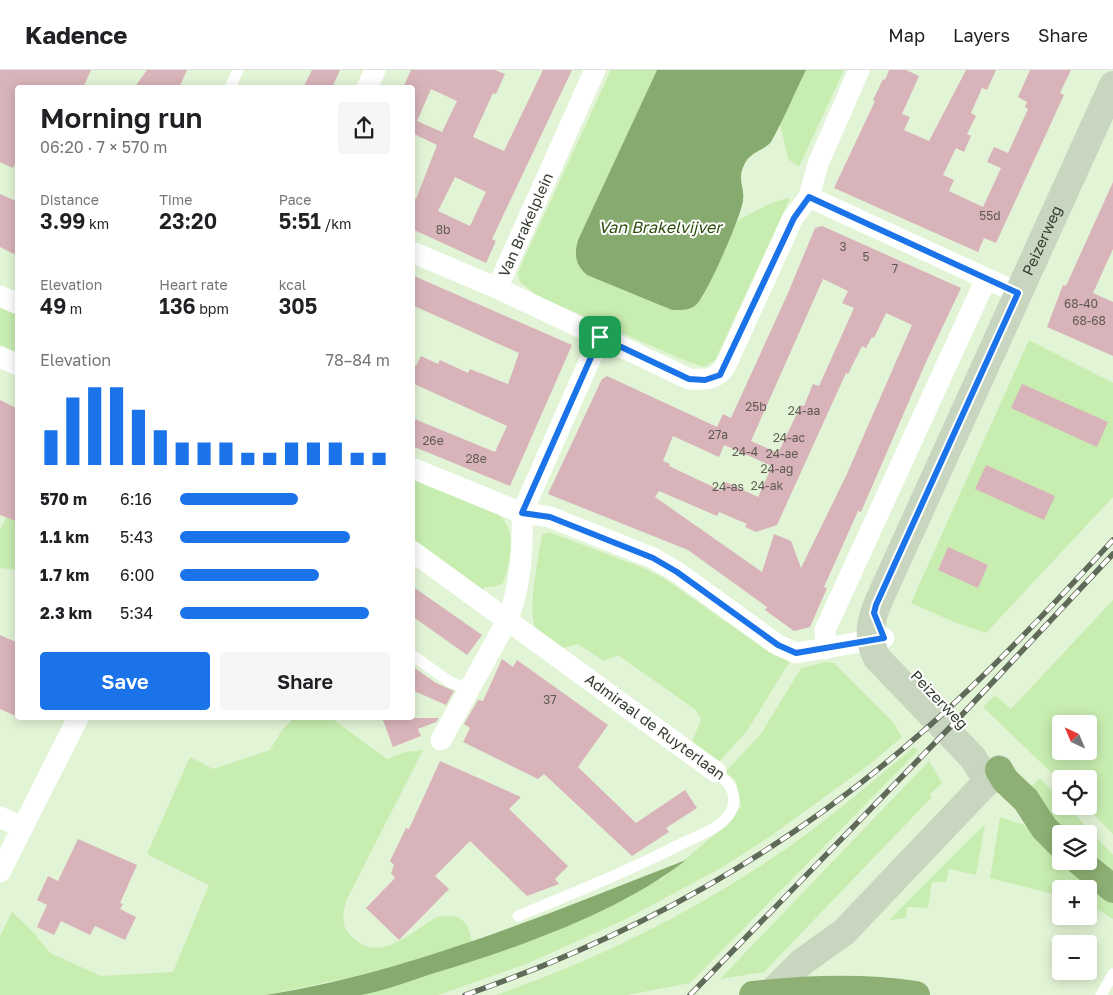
<!DOCTYPE html>
<meta charset="utf-8">
<style>
:root{--surface:#fff;--page:#f6f6f6;--text:#202124;--muted:#757577;--line:#e0e0e0;--accent:#1a73e8}
body{margin:0;font-family:"Golos Text",sans-serif;background:var(--page);color:var(--text);height:100vh;display:flex;flex-direction:column;font-size:19px;white-space:nowrap}
*{box-sizing:border-box;margin:0}
p{font-size:16px;color:var(--muted)}
.icon{flex:none;width:28px;height:28px;fill:none;stroke:currentColor;stroke-width:2;stroke-linecap:round;stroke-linejoin:round}
.map{position:relative;flex:1;overflow:hidden}
.details{position:absolute;left:15px;top:15px;width:400px;height:635px;display:flex;flex-direction:column;background:var(--surface);border-radius:5px;box-shadow:0 2px 12px #0003}
.details>*{flex:none}
.needle{width:32px;rotate:316deg}
.tools{position:absolute;left:1052px;top:645px;display:grid;gap:10px}
.tools a{display:grid;place-items:center;width:45px;height:45px;border-radius:5px;background:var(--surface);box-shadow:0 2px 12px #0003;font-size:25px}
.pin{position:absolute;display:grid;place-items:center;width:42px;height:42px;color:#fff;margin:-21px;border-radius:10px;box-shadow:0 2px 8px #0006}
.round{display:grid;place-items:center;flex:none;width:52px;height:52px;border-radius:5px;background:var(--page)}
.summary{display:flex;align-items:center;justify-content:space-between;height:85px;padding:0 25px}
h1{font-size:28px;font-weight:600;line-height:38px}
.stats{display:grid;grid-template-columns:repeat(3,1fr);gap:8px;height:85px;padding:5px 25px}
.stats div{display:grid;align-content:center}
.stats b{font-size:21px;font-weight:600}
.stats small{font-size:14px;font-weight:400}
.stats p{font-size:14px}
.chart{height:140px;padding:10px 25px}
.chart p{display:flex;justify-content:space-between}
.chart svg{width:100%;height:90px;margin-top:5px;stroke:var(--accent);stroke-width:6}
.button{display:flex;gap:10px;margin-top:auto;padding:10px 25px}
.button a{flex:1;height:58px;border-radius:5px;background:var(--accent);color:#fff;font-size:20px;font-weight:600;line-height:58px;text-align:center}
.button a+a{background:var(--page);color:var(--text)}
ul{padding:0 25px;list-style:none;font-size:16px}
li{display:grid;grid-template-columns:80px 60px 1fr;align-items:center;height:38px}
li i{height:12px;border-radius:6px;background:var(--accent)}
header{display:flex;align-items:center;gap:30px;box-sizing:border-box;height:70px;padding:0 25px;background:var(--surface);border-bottom:1px solid var(--line)}
header strong{font-size:24px}
nav{display:flex;gap:28px;margin-inline-start:auto;font-size:18px}
.map>svg:first-child{display:block}
.green{fill:#c8edb0;fill-rule:evenodd}
.water{fill:#87ab6f}
.building{fill:#d9b3ba;fill-rule:evenodd}
.lines{fill:none;stroke-linecap:round;stroke-linejoin:round}
.service{stroke:#fff;stroke-width:11}
.minor{stroke:#fff;stroke-width:21}
.secondary{stroke:#c8d5bf;stroke-width:28}
.trunk{stroke:#8eb074;stroke-width:28}
.rail-casing{stroke:#5f6a59;stroke-width:5.5}
.rail{stroke:#fff;stroke-width:4;stroke-dasharray:11;stroke-linecap:butt}
.route-casing{stroke:#fff;stroke-width:10}
.route{stroke:#1a73e8;stroke-width:6}
.labels{text-anchor:middle;stroke-width:4;stroke-linejoin:round;paint-order:stroke}
.number-label{font-size:12px;fill:#5f5b54}
.street-label{font-size:15px;fill:#363e32;stroke:#fff}
.water-label{font-size:16px;font-style:italic;fill:#2e4f0f;stroke:#fff}
</style>
<header>
<strong>Kadence</strong>
<nav><a>Map</a><a>Layers</a><a>Share</a></nav>
</header>
<div class="map">
<svg width="1113" height="925" viewBox="0 0 1113 925">
<rect width="100%" height="100%" fill="#e2f4d6"/>
<!-- green -->
<path class="green" d="M 611,0 L 657,0 L 578,170 L 575,185 L 577,191 L 587,205 L 672,240 L 691,238 L 703,227 L 737,151 C 754,142 770,131 790,128 L 715,290 L 704,297 L 686,291 L 538,226 L 520,212 L 518,203 L 523,191 Z
M 806,0 L 844,0 L 799,97 L 788,89 L 780,53 Z
M 0,235 L 17,243 L 17,282 L 0,275 Z
M 1029,270 L 1113,313 L 1113,427 L 986,563 L 954,552 L 911,533 Z
M 412,408 L 497,444 C 519,459 510,491 503,513 L 494,517 L 484,517 L 482,524 L 413,470 Z
M 17,427 L 17,500 L 0,498 L 0,460 Z
M 549,462 L 641,497 L 665,509 L 770,583 L 781,583 L 790,591 L 747,661 L 716,695 L 690,677 L 701,650 L 696,640 L 618,585 L 604,591 L 578,574 L 563,578 C 555,573 543,567 537,560 C 526,547 538,489 541,471 L 542,465 Z
M 1113,530 L 1113,764 L 1085,736 L 1089,736 L 1089,709 L 1061,709 L 1061,712 L 983,637 L 995,625 L 1011,639 ZM 1061,654 L 1089,654 L 1089,681 L 1061,681 Z
M 826,592 L 834,593 L 892,651 L 902,667 L 870,694 L 768,768 L 719,799 L 624,850 L 526,894 L 438,925 L 359,925 L 477,890 L 544,866 L 591,844 L 663,808 L 727,754 L 741,736 L 736,711 L 725,702 L 761,664 L 801,598 Z
M 294,648 L 331,648 L 387,689 L 405,682 L 423,680 L 347,829 C 342,844 340,856 353,868 C 380,894 411,862 435,848 C 439,846 445,846 450,846 C 466,847 469,858 472,872 L 428,887 L 361,905 L 266,925 L 0,925 L 0,866 L 12,842 L 33,862 L 50,883 L 101,906 L 173,902 L 209,815 L 147,784 L 190,687 L 213,699 L 270,680 L 282,660 Z
M 914,677 L 918,681 L 690,913 L 627,925 L 496,925 C 606,887 714,832 808,763 C 844,736 879,706 914,677 Z
M 929,691 L 942,713 L 930,724 L 932,727 L 764,902 L 720,909 Z
M 1040,708 L 1061,731 L 1061,736 L 1067,736 L 1113,785 L 1113,805 L 1089,786 L 1089,764 L 1063,764 L 1026,722 Z
M 1000,747 L 1024,755 L 1061,788 L 1061,791 L 1065,791 L 1113,833 L 1113,849 L 1089,834 L 1089,819 L 1061,819 L 1061,826 L 990,808 Z
M 985,754 L 976,805 L 949,799 L 946,812 L 932,812 L 928,838 L 907,837 L 906,848 L 889,850 Z"/>
<!-- water -->
<path class="water" d="M 657,0 L 806,0 C 794,24 784,49 771,72 C 765,80 752,81 745,93 C 736,110 745,116 743,130 C 742,145 707,224 697,234 C 690,241 681,240 672,240 L 587,205 C 575,195 574,184 578,170 Z
M 686,790 C 620,842 517,878 438,902 C 412,910 387,920 361,925 C 335,925 293,925 266,925 C 412,902 549,843 686,790 Z"/>
<!-- building -->
<path class="building" d="M 0,0 L 91,0 L 83,18 L 18,18 L 18,89 L 13,98 L 0,92 Z
M 147,0 L 187,0 L 179,18 L 134,18 Z
M 312,0 L 340,0 L 332,18 L 303,18 Z
M 411,0 L 495,0 L 505,4 L 496,24 L 493,23 L 473,67 L 504,81 L 543,0 L 572,0 L 492,169 L 496,171 L 486,193 L 412,159 L 412,128 L 416,129 L 437,75 L 412,63 L 412,18 L 403,18 ZM 431,19 L 457,31 L 442,62 L 417,51 ZM 455,107 L 486,122 L 470,156 L 438,141 Z
M 889,0 L 906,0 L 919,6 L 902,44 L 910,47 L 904,60 L 929,71 L 966,0 L 996,0 L 987,20 L 982,18 L 971,43 L 976,46 L 967,64 L 971,66 L 964,82 L 956,78 L 943,105 L 954,110 L 949,121 L 983,137 L 1001,98 L 987,92 L 994,77 L 1008,83 L 1028,39 L 1025,37 L 1027,32 L 1018,27 L 1030,0 L 1071,0 L 1060,23 L 1064,25 L 996,173 L 984,168 L 978,182 L 834,118 L 875,31 L 873,30 L 883,9 L 885,10 Z
M 1113,112 L 1113,179 L 1093,223 L 1113,232 L 1113,286 L 1047,257 L 1063,215 L 1066,216 Z
M 0,124 L 18,132 L 18,186 L 0,177 Z
M 822,156 L 961,218 L 926,292 L 861,442 L 858,441 L 824,517 L 827,518 L 810,557 L 794,561 L 765,540 L 767,537 L 688,480 L 548,424 L 602,309 L 607,306 L 717,357 L 723,344 L 731,348 L 788,223 L 815,158 ZM 823,209 L 848,221 L 842,233 L 854,238 L 819,316 L 813,314 L 804,336 L 801,335 L 778,383 L 751,371 ZM 886,243 L 912,255 L 846,406 L 801,498 L 791,471 L 774,464 L 762,502 L 655,427 L 659,421 L 717,446 L 719,442 L 747,454 L 745,457 L 756,462 L 777,455 L 846,303 L 848,304 L 862,276 L 866,278 L 872,267 L 874,268 ZM 673,366 L 719,387 L 724,375 L 772,396 L 758,427 L 726,412 L 722,421 L 669,396 L 670,394 L 663,391 Z
M 412,205 L 572,275 L 510,416 L 412,376 L 412,348 L 495,382 L 507,356 L 412,313 L 412,295 L 416,296 L 421,286 L 438,294 L 440,290 L 468,303 L 470,299 L 508,314 L 519,283 L 412,235 Z
M 1022,314 L 1108,352 L 1097,377 L 1011,338 Z
M 0,330 L 18,339 L 18,452 L 0,445 Z
M 986,395 L 1055,426 L 1044,450 L 975,419 Z
M 948,477 L 988,495 L 978,518 L 938,500 Z
M 412,516 L 482,565 L 467,585 L 412,546 Z
M 0,565 L 18,573 L 18,647 L 0,639 Z
M 502,589 L 513,597 L 517,590 L 608,655 L 578,697 L 636,753 L 685,720 L 697,738 L 666,758 L 669,762 L 632,786 L 544,704 L 538,709 L 463,672 L 470,658 L 464,654 L 478,630 L 483,631 Z
M 412,596 L 436,613 L 454,621 L 446,635 L 412,620 Z
M 382,648 L 439,648 L 436,652 L 418,659 L 421,666 L 393,677 Z
M 440,691 L 521,727 L 509,739 L 568,796 L 555,809 L 559,814 L 527,826 L 470,771 L 435,806 L 449,819 L 399,870 L 366,838 L 395,808 L 391,803 L 394,795 L 390,791 L 406,758 L 409,759 Z
M 78,769 L 137,795 L 120,833 L 123,834 L 120,839 L 136,847 L 125,870 L 95,856 L 90,865 L 61,851 L 54,865 L 37,857 L 47,835 L 37,830 L 48,806 L 58,811 Z"/>
<g class="lines">
<!-- service -->
<path class="service" d="M 230,18 L 238,0
M 412,585 L 450,612 L 469,619
M 518,846 C 574,823 631,800 685,772 C 700,765 721,758 730,743 C 740,726 729,711 716,702
M 1101,925 L 1113,904"/>
<!-- minor -->
<path class="minor" d="M 595,0 L 497,218 L 689,309 C 706,310 717,310 726,295 L 793,148 L 809,127 L 818,94 L 859,0
M 367,18 L 375,0
M 809,127 L 1018,223
M 412,182 L 497,218
M 0,226 L 18,234
M 0,287 L 18,295
M 412,398 L 522,443 L 550,447 L 653,488 L 677,502 L 778,575 L 796,583 L 884,568
M 412,481 L 716,702
M 826,579 L 825,560 L 986,209
M 441,670 L 508,549 C 521,515 523,479 522,443 L 600,267
M 0,747 L 23,758
M 0,802 L 78,648"/>
<!-- secondary -->
<g class="secondary">
<path id="s1" d="M 988,712 L 973,688 L 877,588 C 866,567 871,548 880,528 L 1113,15"/>
<path d="M 769,925 L 802,892 L 844,862 L 999,699"/>
</g>
<!-- trunk -->
<path class="trunk" d="M 999,700 L 1005,710 L 1026,730 L 1044,758 L 1061,775
M 1079,791 L 1113,819
M 753,925 C 806,919 863,917 916,925"/>
<defs>
<path id="rail" d="M 465,925 C 633,867 787,781 920,664 C 989,604 1051,537 1113,470
M 690,925 L 958,649 L 1113,484"/>
</defs>
<!-- rail casing -->
<use href="#rail" class="rail-casing"/>
<!-- rail -->
<use href="#rail" class="rail"/>
</g>
<g class="lines">
<defs>
<path id="route" d="M 809,127 L 1018,223 L 876,535 L 874,543 L 884,568 L 796,583 L 778,575 L 677,502 L 653,488 L 550,447 L 522,443 L 600,267 L 689,309 L 705,310 L 720,305 L 794,148 Z"/>
</defs>
<!-- route casing -->
<use href="#route" class="route-casing"/>
<!-- route -->
<use href="#route" class="route"/>
</g>
<g class="labels">
<!-- number labels -->
<g class="number-label">
<text x="990" y="150">55d</text>
<text x="443" y="164">8b</text>
<text x="843" y="181">3</text>
<text x="866" y="191">5</text>
<text x="895" y="203">7</text>
<text x="1081" y="238">68-40</text>
<text x="1089" y="255">68-68</text>
<text x="756" y="341">25b</text>
<text x="804" y="345">24-aa</text>
<text x="718" y="369">27a</text>
<text x="789" y="372">24-ac</text>
<text x="433" y="375">26e</text>
<text x="745" y="386">24-4</text>
<text x="782" y="388">24-ae</text>
<text x="476" y="393">28e</text>
<text x="777" y="403">24-ag</text>
<text x="767" y="420">24-ak</text>
<text x="728" y="421">24-as</text>
<text x="550" y="634">37</text>
</g>
<!-- street labels -->
<g class="street-label">
<text transform="translate(526 155) rotate(-66)" y="5">Van Brakelplein</text>
<text dy="5" stroke="none"><textPath href="#s1" startOffset="622">Peizerweg</textPath></text>
<text transform="translate(939 630) rotate(46)" y="5">Peizerweg</text>
<text transform="translate(655 657) rotate(36)" y="5">Admiraal de Ruyterlaan</text>
</g>
<!-- water labels -->
<g class="water-label">
<text x="660" y="163">Van Brakelvijver</text>
</g>
</g>
</svg>
<div class="tools">
<a><svg class="needle" viewBox="-14 -14 28 28"><path d="M0-13l5 13h-10z" fill="#e53935"/><path d="M0 13l5-13h-10z" fill="#757577"/></svg></a>
<a><svg class="icon" aria-label="locate" viewBox="0 0 24 24"><circle cx="12" cy="12" r="6"/><path d="M12 2v4M12 18v4M2 12h4M18 12h4"/></svg></a>
<a><svg class="icon" aria-label="layers" viewBox="0 0 24 24"><path d="M12 4l9 5-9 5-9-5zM3 14l9 5 9-5"/></svg></a>
<a>+</a>
<a>−</a>
</div>
<div class="pin" style="left:600px;top:267px;background:#1e9e55"><svg class="icon" aria-label="arrive" viewBox="0 0 24 24"><path d="M6 21V4h12l-3 4 3 4H6"/></svg></div>
<section class="details">
<div class="summary"><div><h1>Morning run</h1><p>06:20 · 7 × 570 m</p></div><a class="round"><svg class="icon" aria-label="share" viewBox="0 0 24 24"><path d="M12 15V3M7 8l5-5 5 5M5 13v7h14v-7"/></svg></a></div>
<div class="stats">
<div><p>Distance</p><b>3.99<small> km</small></b></div>
<div><p>Time</p><b>23:20</b></div>
<div><p>Pace</p><b>5:51<small> /km</small></b></div>
</div>
<div class="stats">
<div><p>Elevation</p><b>49<small> m</small></b></div>
<div><p>Heart rate</p><b>136<small> bpm</small></b></div>
<div><p>kcal</p><b>305</b></div>
</div>
<div class="chart"><p><span>Elevation</span>78–84 m</p>
<svg viewBox="0 0 160 44" preserveAspectRatio="none"><path d="M5 44V27M15 44V11M25 44V6M35 44V6M45 44V17M55 44V27M65 44V33M75 44V33M85 44V33M95 44V38M105 44V38M115 44V33M125 44V33M135 44V33M145 44V38M155 44V38"/></svg>
</div>
<ul>
<li><b>570 m</b>6:16<i style="width:56%"></i></li>
<li><b>1.1 km</b>5:43<i style="width:81%"></i></li>
<li><b>1.7 km</b>6:00<i style="width:66%"></i></li>
<li><b>2.3 km</b>5:34<i style="width:90%"></i></li>
</ul>
<div class="button"><a>Save</a><a>Share</a></div>
</section>
</div>
